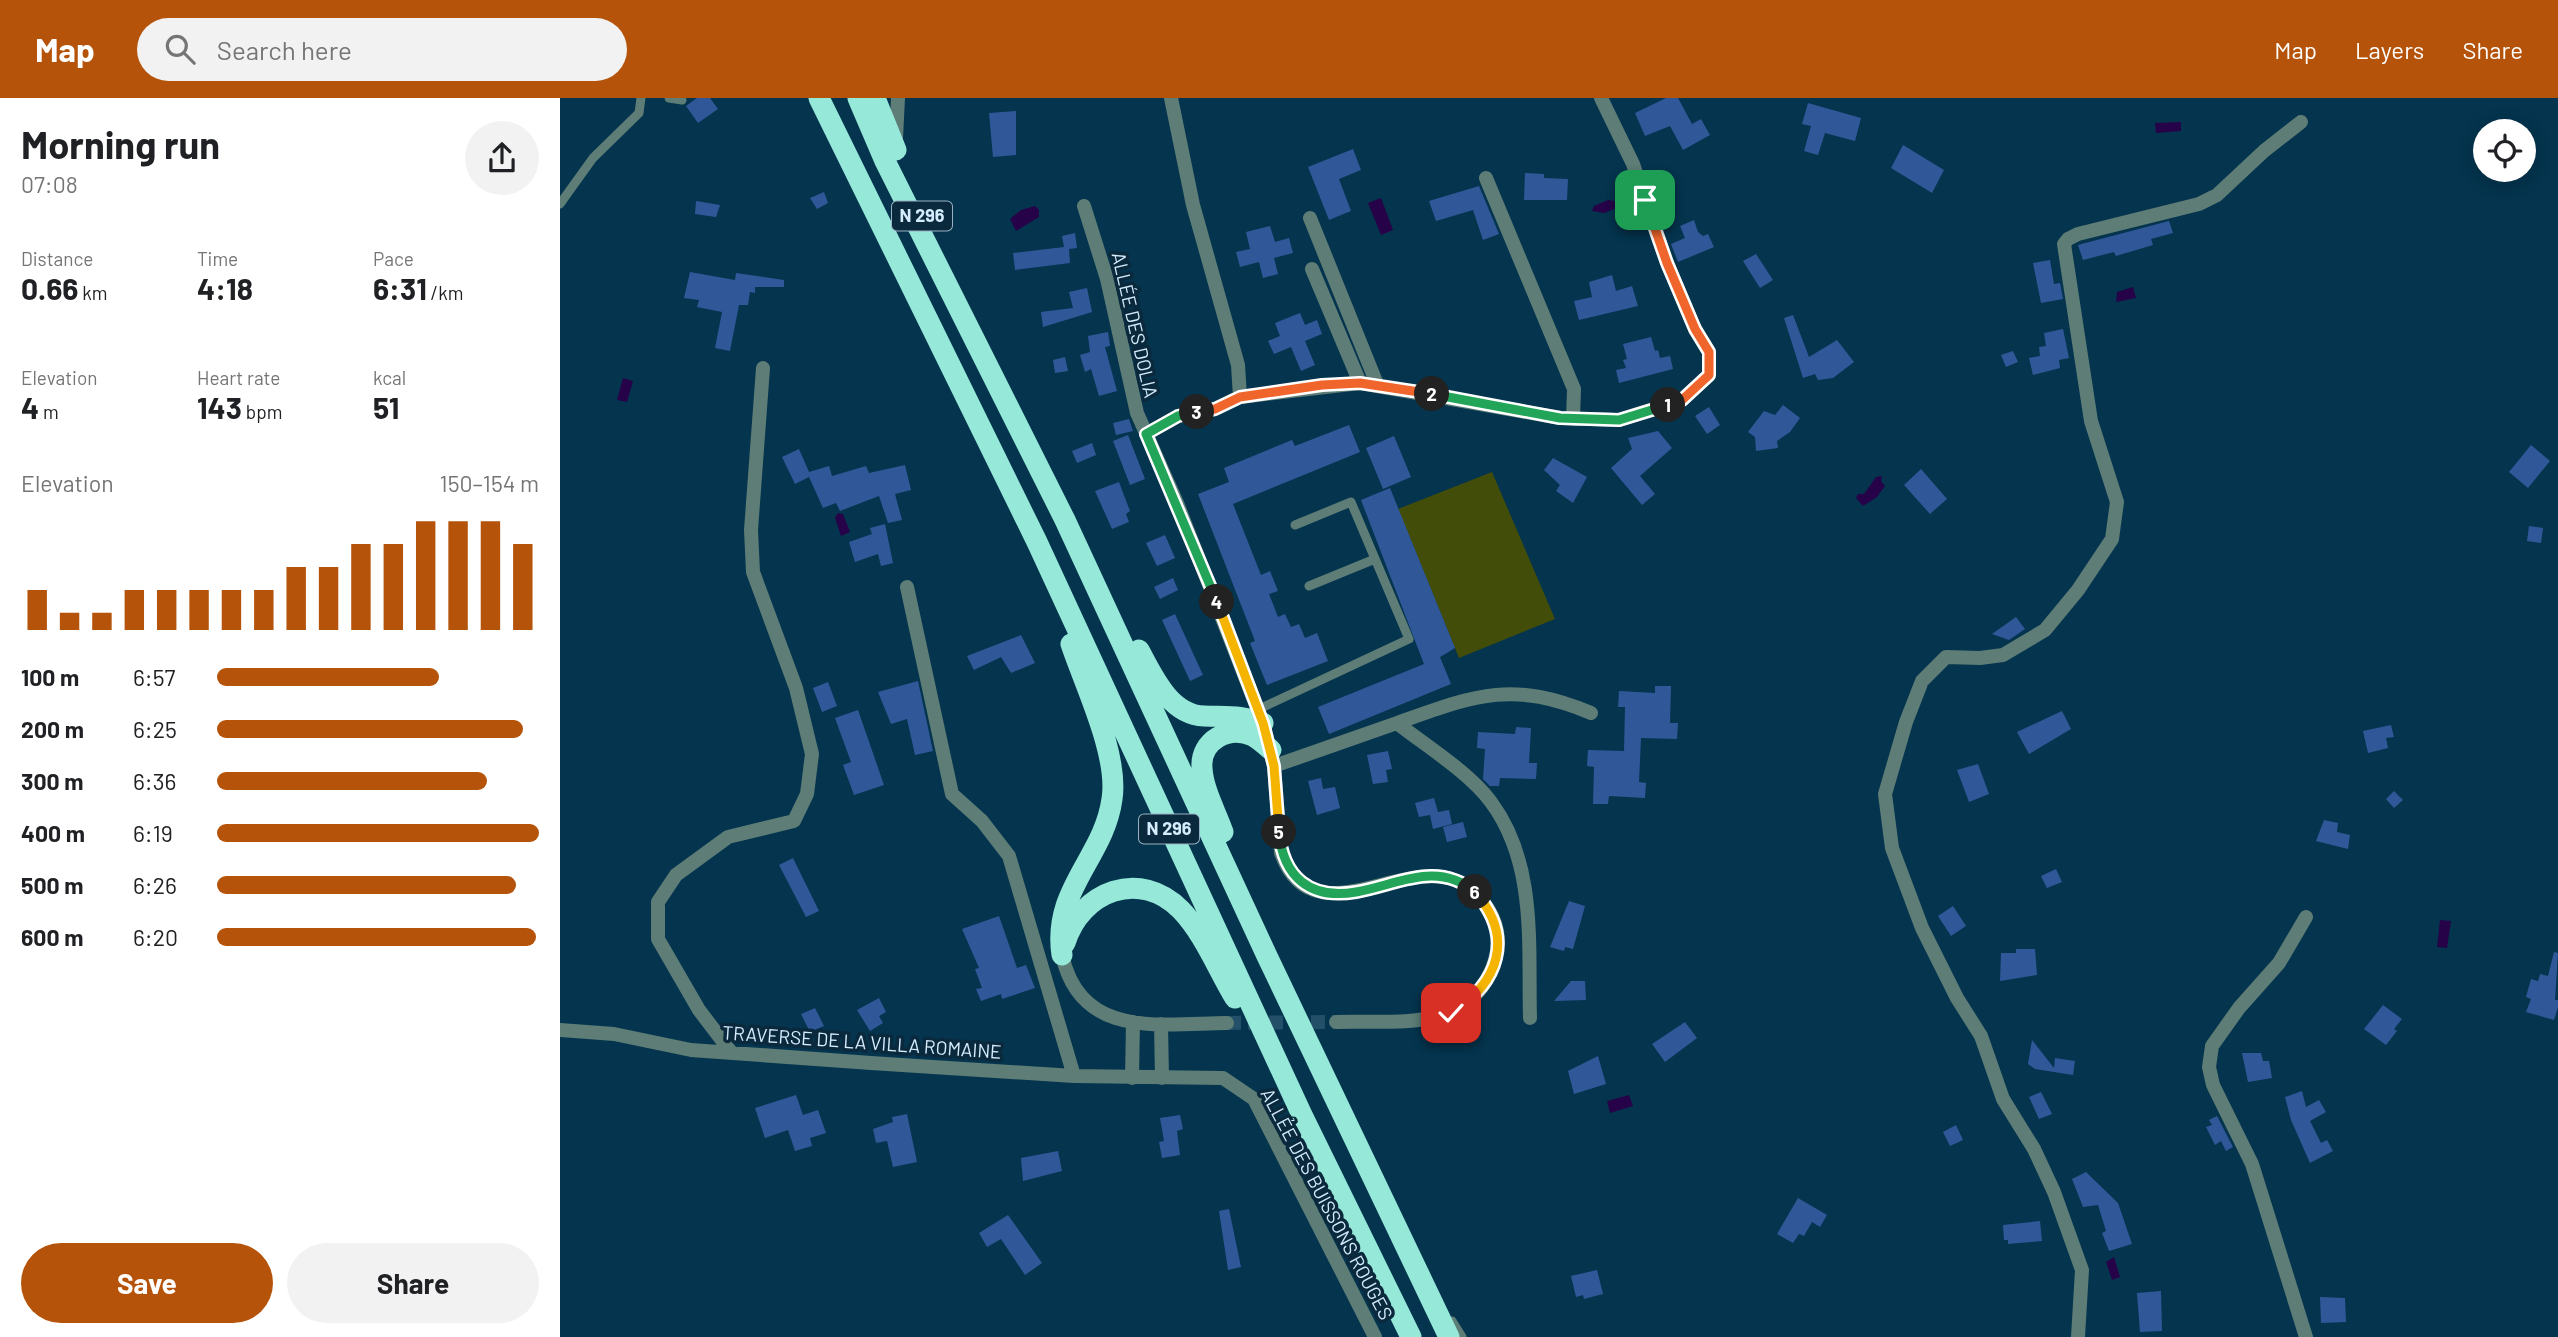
<!DOCTYPE html>
<meta charset="utf-8">
<style>
:root{--surface:#fff;--page:#f2f2f2;--text:#202124;--muted:#757577;--accent:#b45309}
body{margin:0;font-family:Barlow,sans-serif;background:var(--page);color:var(--text);height:100vh;display:flex;flex-direction:column;font-size:26px;white-space:nowrap}
*{box-sizing:border-box;margin:0}
p{font-size:23px;color:var(--muted)}
.icon{flex:none;width:38px;height:38px;fill:none;stroke:currentColor;stroke-width:2;stroke-linecap:round;stroke-linejoin:round}
.map{position:relative;flex:1;overflow:hidden}
.details{display:flex;flex-direction:column;background:var(--surface);width:560px}
.details>*{flex:none}
.controls{position:absolute;left:1913px;top:21px;display:grid;gap:14px}
.controls a{display:grid;place-items:center;width:63px;height:63px;border-radius:50%;background:var(--surface);box-shadow:0 4px 18px #0003;font-size:35px}
.pin{position:absolute;display:grid;place-items:center;width:60px;height:60px;color:#fff;margin:-30px;border-radius:14px;box-shadow:0 4px 10px #0006}
.km{position:absolute;width:35px;height:35px;margin:-18px;border-radius:50%;background:#222;color:#fff;font-size:19px;line-height:35px;text-align:center}
.round{display:grid;place-items:center;flex:none;width:74px;height:74px;border-radius:37px;background:var(--page)}
.headline{display:flex;align-items:center;justify-content:space-between;height:119px;padding:0 21px}
h1{font-size:38px;font-weight:700;line-height:52px}
.metrics{display:grid;grid-template-columns:repeat(3,1fr);gap:10px;height:119px;padding:7px 21px}
.metrics div{display:grid;align-content:center}
.metrics b{font-size:30px;font-weight:700}
.metrics small{font-size:19px;font-weight:400}
.metrics p{font-size:19px}
.chart{height:196px;padding:14px 21px}
.chart p{display:flex;justify-content:space-between}
.chart svg{width:100%;height:126px;margin-top:7px;stroke:var(--accent);stroke-width:6}
.primary-button{display:flex;gap:14px;margin-top:auto;padding:14px 21px}
.primary-button a{flex:1;height:80px;border-radius:42px;background:var(--accent);color:#fff;font-size:28px;font-weight:700;line-height:80px;text-align:center}
.primary-button a+a{background:var(--page);color:var(--text)}
ul{padding:0 21px;list-style:none;font-size:23px}
li{display:grid;grid-template-columns:112px 84px 1fr;align-items:center;height:52px}
li i{height:18px;border-radius:9px;background:var(--accent)}
header{display:flex;align-items:center;gap:42px;box-sizing:border-box;height:98px;padding:0 35px;background:var(--accent);color:#fff}
header strong{font-size:33px}
nav{display:flex;gap:38px;margin-inline-start:auto;font-size:24px}
.search{width:490px;height:63px;background:var(--page);display:flex;align-items:center;gap:18px;box-sizing:border-box;padding:0 24px;border-radius:38px;color:var(--muted);font-size:26px}
main{display:flex;flex:1;min-height:0}
.map>svg:first-child{display:block}
.green{fill:#414d09}
.water{fill:#260349}
.building{fill:#305899}
.lines{fill:none;stroke-linecap:round;stroke-linejoin:round}
.street-tunnel{stroke:#235068;stroke-width:14;stroke-dasharray:14 7;stroke-linecap:butt}
.lane{stroke:#5d7d76;stroke-width:9}
.street{stroke:#5d7d76;stroke-width:14}
.highway{stroke:#96e8d8;stroke-width:21}
.split-1-casing{stroke:#fff;stroke-width:14}
.split-2-casing{stroke:#fff;stroke-width:14}
.split-3-casing{stroke:#fff;stroke-width:14}
.split-4-casing{stroke:#fff;stroke-width:14}
.split-5-casing{stroke:#fff;stroke-width:14}
.split-6-casing{stroke:#fff;stroke-width:14}
.split-7-casing{stroke:#fff;stroke-width:14}
.split-1{stroke:#f0652b;stroke-width:9}
.split-2{stroke:#22a559;stroke-width:9}
.split-3{stroke:#f0652b;stroke-width:9}
.split-4{stroke:#22a559;stroke-width:9}
.split-5{stroke:#f5b400;stroke-width:9}
.split-6{stroke:#22a559;stroke-width:9}
.split-7{stroke:#f5b400;stroke-width:9}
.labels{text-anchor:middle;stroke-width:7;stroke-linejoin:round;paint-order:stroke}
.shield{fill:#0a293c;stroke:#98b2c3;stroke-width:2}
.shield-label{font-size:18px;font-weight:bold;fill:#d5ecfd}
.street-label{font-size:19px;fill:#d5ecfd;stroke:#0a293c}
</style>
<header>
<strong>Map</strong>
<div class="search"><svg class="icon" aria-label="search" viewBox="0 0 24 24"><circle cx="10" cy="10" r="6"/><path d="M15 15l6 6"/></svg>Search here</div>
<nav><a>Map</a><a>Layers</a><a>Share</a></nav>
</header>
<main>
<section class="details">
<div class="headline"><div><h1>Morning run</h1><p>07:08</p></div><a class="round"><svg class="icon" aria-label="share" viewBox="0 0 24 24"><path d="M12 15V3M7 8l5-5 5 5M5 13v7h14v-7"/></svg></a></div>
<div class="metrics">
<div><p>Distance</p><b>0.66<small> km</small></b></div>
<div><p>Time</p><b>4:18</b></div>
<div><p>Pace</p><b>6:31<small> /km</small></b></div>
</div>
<div class="metrics">
<div><p>Elevation</p><b>4<small> m</small></b></div>
<div><p>Heart rate</p><b>143<small> bpm</small></b></div>
<div><p>kcal</p><b>51</b></div>
</div>
<div class="chart"><p><span>Elevation</span>150–154 m</p>
<svg viewBox="0 0 160 44" preserveAspectRatio="none"><path d="M5 44V30M15 44V38M25 44V38M35 44V30M45 44V30M55 44V30M65 44V30M75 44V30M85 44V22M95 44V22M105 44V14M115 44V14M125 44V6M135 44V6M145 44V6M155 44V14"/></svg>
</div>
<ul>
<li><b>100 m</b>6:57<i style="width:69%"></i></li>
<li><b>200 m</b>6:25<i style="width:95%"></i></li>
<li><b>300 m</b>6:36<i style="width:84%"></i></li>
<li><b>400 m</b>6:19<i style="width:100%"></i></li>
<li><b>500 m</b>6:26<i style="width:93%"></i></li>
<li><b>600 m</b>6:20<i style="width:99%"></i></li>
</ul>
<div class="primary-button"><a>Save</a><a>Share</a></div>
</section>
<div class="map">
<svg width="1998" height="1239" viewBox="0 0 1998 1239">
<rect width="100%" height="100%" fill="#04344e"/>
<!-- green -->
<path class="green" d="M 932,374 L 995,521 L 899,560 L 838,411 Z"/>
<!-- water -->
<path class="water" d="M 1621,24 L 1621,33 L 1596,35 L 1595,25 Z
M 821,100 L 833,132 L 821,137 L 808,105 Z
M 1048,102 L 1055,103 L 1057,110 L 1044,115 L 1032,113 L 1034,108 Z
M 475,108 L 479,112 L 479,119 L 456,133 L 450,121 L 461,112 Z
M 1573,189 L 1576,200 L 1556,204 L 1557,194 Z
M 63,280 L 73,283 L 67,304 L 57,302 Z
M 1322,378 L 1321,383 L 1325,388 L 1317,399 L 1303,408 L 1296,400 L 1298,396 L 1304,396 L 1316,379 Z
M 278,415 L 283,416 L 290,434 L 281,438 L 275,420 Z
M 1880,822 L 1891,823 L 1887,850 L 1877,849 Z
M 1069,997 L 1073,1008 L 1050,1015 L 1047,1003 Z
M 1554,1159 L 1560,1179 L 1552,1182 L 1546,1164 Z"/>
<!-- building -->
<path class="building" d="M 137,0 L 150,0 L 158,11 L 138,25 L 126,8 Z
M 1106,0 L 1118,0 L 1132,26 L 1141,21 L 1150,37 L 1123,52 L 1110,28 L 1085,38 L 1075,15 Z
M 1248,5 L 1301,20 L 1295,43 L 1265,35 L 1258,57 L 1244,53 L 1251,28 L 1242,26 Z
M 456,13 L 456,57 L 433,59 L 429,15 Z
M 1343,47 L 1384,72 L 1372,95 L 1331,70 Z
M 793,51 L 801,72 L 779,81 L 791,113 L 769,122 L 748,69 Z
M 965,75 L 984,76 L 984,80 L 1008,81 L 1007,102 L 964,102 Z
M 919,88 L 939,136 L 923,142 L 913,112 L 876,123 L 869,103 Z
M 264,94 L 268,105 L 257,111 L 250,100 Z
M 136,103 L 160,107 L 156,119 L 135,116 Z
M 1134,122 L 1138,134 L 1143,138 L 1148,136 L 1154,149 L 1118,164 L 1111,146 L 1125,140 L 1120,128 Z
M 1609,123 L 1613,135 L 1591,141 L 1593,147 L 1556,158 L 1554,154 L 1523,162 L 1518,147 Z
M 710,128 L 715,144 L 729,140 L 733,155 L 714,160 L 718,176 L 703,180 L 699,164 L 680,169 L 676,154 L 690,151 L 686,134 Z
M 515,135 L 517,150 L 509,151 L 510,165 L 455,172 L 453,155 L 504,149 L 502,138 Z
M 1196,156 L 1213,182 L 1200,190 L 1183,163 Z
M 1490,162 L 1494,186 L 1500,185 L 1503,201 L 1481,205 L 1473,165 Z
M 130,174 L 175,182 L 176,175 L 224,182 L 224,189 L 195,189 L 195,195 L 190,194 L 188,207 L 179,207 L 170,253 L 155,250 L 162,214 L 137,209 L 139,202 L 124,200 Z
M 1052,177 L 1056,193 L 1072,188 L 1078,208 L 1019,222 L 1014,203 L 1032,199 L 1029,184 Z
M 527,190 L 532,214 L 483,229 L 481,214 L 513,210 L 509,194 Z
M 740,215 L 745,227 L 757,222 L 762,236 L 745,243 L 755,267 L 741,273 L 731,249 L 714,256 L 708,243 L 720,238 L 715,225 Z
M 1233,217 L 1249,259 L 1277,242 L 1294,264 L 1273,280 L 1258,282 L 1255,276 L 1243,280 L 1224,220 Z
M 1503,231 L 1509,260 L 1499,262 L 1500,270 L 1473,277 L 1469,260 L 1480,258 L 1479,249 L 1486,248 L 1484,235 Z
M 548,234 L 550,248 L 545,249 L 557,293 L 539,298 L 531,271 L 525,274 L 520,257 L 530,254 L 528,238 Z
M 1091,239 L 1095,253 L 1098,252 L 1100,260 L 1110,258 L 1113,271 L 1059,285 L 1056,272 L 1066,270 L 1063,262 L 1067,261 L 1063,246 Z
M 1453,253 L 1458,264 L 1446,269 L 1441,257 Z
M 505,259 L 508,273 L 495,275 L 493,262 Z
M 1223,307 L 1240,320 L 1230,334 L 1217,343 L 1218,350 L 1196,353 L 1195,339 L 1188,334 L 1204,313 L 1215,317 Z
M 1149,309 L 1160,327 L 1147,336 L 1135,318 Z
M 569,321 L 573,333 L 556,337 L 553,325 Z
M 789,327 L 800,354 L 673,406 L 701,477 L 710,473 L 718,493 L 709,496 L 718,519 L 725,516 L 731,529 L 739,526 L 745,540 L 757,535 L 768,563 L 707,587 L 690,545 L 695,543 L 638,396 L 669,384 L 664,370 L 732,342 L 735,348 Z
M 1098,333 L 1112,350 L 1080,378 L 1095,396 L 1082,407 L 1051,370 L 1072,351 L 1068,340 Z
M 568,337 L 585,381 L 570,387 L 553,343 Z
M 834,338 L 851,379 L 823,391 L 806,350 Z
M 532,345 L 536,357 L 517,365 L 512,353 Z
M 1971,347 L 1990,363 L 1968,390 L 1949,374 Z
M 239,351 L 249,374 L 269,368 L 272,378 L 306,368 L 309,375 L 345,367 L 351,392 L 335,396 L 342,422 L 328,425 L 319,398 L 280,413 L 276,405 L 263,410 L 249,379 L 235,386 L 222,359 Z
M 993,360 L 1027,379 L 1013,405 L 996,393 L 1000,387 L 984,372 Z
M 1361,371 L 1387,401 L 1370,416 L 1344,387 Z
M 559,384 L 570,413 L 566,416 L 569,424 L 552,431 L 535,393 Z
M 830,390 L 895,550 L 880,559 L 891,586 L 769,636 L 758,609 L 864,566 L 801,402 Z
M 325,426 L 333,465 L 321,468 L 318,456 L 295,464 L 289,444 L 312,436 L 310,430 Z
M 1969,428 L 1983,430 L 1981,445 L 1967,443 Z
M 605,437 L 615,460 L 597,468 L 586,445 Z
M 613,480 L 618,492 L 600,501 L 594,489 Z
M 615,516 L 643,577 L 630,583 L 602,522 Z
M 1456,519 L 1465,531 L 1449,542 L 1432,536 Z
M 461,537 L 475,565 L 451,575 L 441,559 L 414,572 L 407,558 Z
M 358,583 L 373,653 L 355,657 L 347,621 L 331,626 L 318,594 Z
M 268,584 L 277,608 L 262,614 L 253,590 Z
M 1095,588 L 1111,588 L 1110,625 L 1118,625 L 1117,641 L 1081,640 L 1079,684 L 1086,685 L 1085,700 L 1049,698 L 1048,706 L 1033,706 L 1034,669 L 1027,668 L 1028,652 L 1064,653 L 1065,609 L 1058,609 L 1059,593 L 1095,595 Z
M 298,612 L 324,687 L 294,697 L 283,667 L 291,664 L 275,620 Z
M 1502,613 L 1511,631 L 1469,656 L 1457,634 Z
M 1831,627 L 1834,639 L 1826,640 L 1828,650 L 1808,655 L 1803,633 Z
M 956,629 L 971,630 L 969,665 L 977,665 L 976,681 L 940,680 L 939,688 L 930,688 L 923,681 L 925,651 L 917,650 L 918,634 L 955,636 Z
M 828,653 L 832,671 L 826,672 L 828,684 L 813,686 L 807,657 Z
M 1418,666 L 1429,696 L 1409,704 L 1397,672 Z
M 761,680 L 763,691 L 775,689 L 780,710 L 757,717 L 748,683 Z
M 1834,693 L 1843,702 L 1834,710 L 1826,701 Z
M 874,700 L 878,714 L 889,712 L 892,726 L 873,731 L 870,717 L 859,719 L 855,705 Z
M 1764,722 L 1778,725 L 1777,734 L 1790,737 L 1788,751 L 1756,743 Z
M 903,724 L 907,739 L 887,744 L 883,729 Z
M 233,760 L 259,813 L 246,819 L 219,767 Z
M 1496,771 L 1502,784 L 1487,790 L 1481,778 Z
M 1009,803 L 1025,808 L 1013,851 L 1005,849 L 1004,853 L 990,849 Z
M 1393,808 L 1406,828 L 1391,838 L 1378,818 Z
M 439,818 L 457,870 L 466,867 L 475,890 L 442,901 L 441,896 L 421,903 L 416,891 L 422,890 L 415,871 L 419,870 L 402,831 Z
M 1456,851 L 1475,851 L 1477,877 L 1440,883 L 1441,855 L 1456,855 Z
M 1994,854 L 1998,855 L 1995,902 L 1998,902 L 1998,909 L 1994,922 L 1966,914 L 1971,901 L 1966,899 L 1971,881 L 1978,883 L 1980,876 L 1988,878 Z
M 1011,883 L 1025,883 L 1026,902 L 994,903 Z
M 319,900 L 326,914 L 319,918 L 323,925 L 310,933 L 297,912 Z
M 1823,907 L 1842,921 L 1834,931 L 1837,933 L 1826,947 L 1804,931 Z
M 255,910 L 264,928 L 250,934 L 241,916 Z
M 1125,924 L 1137,940 L 1105,964 L 1092,946 Z
M 1472,942 L 1494,970 L 1495,960 L 1515,963 L 1513,977 L 1475,971 L 1468,966 Z
M 1682,955 L 1701,955 L 1703,963 L 1709,963 L 1712,980 L 1688,984 Z
M 1038,958 L 1046,986 L 1014,996 L 1008,973 Z
M 1742,993 L 1746,1009 L 1759,1002 L 1766,1014 L 1750,1023 L 1761,1045 L 1767,1042 L 1773,1053 L 1750,1065 L 1731,1022 L 1725,999 Z
M 1481,994 L 1492,1016 L 1479,1021 L 1469,999 Z
M 236,997 L 243,1017 L 258,1012 L 266,1035 L 250,1040 L 252,1048 L 235,1053 L 228,1032 L 205,1040 L 195,1010 Z
M 347,1016 L 357,1064 L 333,1069 L 327,1043 L 316,1045 L 313,1031 L 333,1024 L 332,1019 Z
M 620,1017 L 623,1031 L 617,1033 L 620,1057 L 602,1060 L 599,1044 L 604,1043 L 600,1020 Z
M 1657,1018 L 1673,1049 L 1666,1053 L 1661,1043 L 1655,1047 L 1646,1029 L 1652,1027 L 1649,1022 Z
M 1396,1027 L 1403,1042 L 1390,1048 L 1383,1034 Z
M 498,1053 L 502,1073 L 463,1083 L 461,1060 Z
M 1526,1074 L 1558,1105 L 1572,1146 L 1549,1153 L 1542,1135 L 1546,1133 L 1538,1107 L 1523,1109 L 1512,1081 Z
M 1238,1100 L 1267,1117 L 1260,1129 L 1252,1124 L 1244,1138 L 1239,1136 L 1233,1145 L 1217,1136 Z
M 669,1111 L 681,1169 L 668,1172 L 659,1113 Z
M 448,1117 L 482,1165 L 465,1177 L 441,1141 L 427,1149 L 419,1135 Z
M 1480,1123 L 1482,1143 L 1448,1146 L 1448,1142 L 1444,1142 L 1443,1127 Z
M 1037,1172 L 1043,1196 L 1024,1201 L 1023,1197 L 1016,1199 L 1011,1178 Z
M 1601,1193 L 1602,1233 L 1580,1234 L 1577,1195 Z
M 1760,1199 L 1785,1200 L 1786,1224 L 1761,1225 Z"/>
<g class="lines">
<!-- street-tunnel -->
<path class="street-tunnel" d="M 667,925 L 776,924"/>
<!-- lane -->
<path class="lane" d="M 109,0 L 122,2
M 0,106 L 33,60 L 79,15 L 81,0
M 749,488 L 815,461
M 699,611 L 849,541 L 791,404 L 735,427
M 892,1223 L 902,1239"/>
<!-- street -->
<path class="street" d="M 611,0 L 633,107 L 678,267 L 680,299
M 336,41 L 338,0
M 926,80 L 1014,291 L 1013,321
M 524,108 L 547,181 L 577,315 L 617,405 L 703,625 L 714,668 L 721,755 C 755,850 859,739 915,795 C 934,813 943,836 935,862 C 913,936 837,922 776,924
M 750,120 L 817,286
M 752,171 L 800,285
M 586,336 L 618,318 L 655,311 L 680,299 L 800,285 L 1000,320 L 1059,322 L 1122,302 L 1149,277 L 1149,254 L 1135,231 L 1107,165 L 1073,66 L 1041,0
M 347,489 L 392,696 L 422,723 L 449,758 L 514,978
M 837,625 C 915,597 951,582 1031,615
M 714,668 L 837,625 C 866,648 910,675 931,704 C 977,766 968,847 970,920
M 502,857 C 521,941 599,926 667,925
M 601,926 L 602,980
M 0,932 L 54,936 L 131,952 L 311,965 L 514,978 L 663,980 L 694,1001 L 815,1239
M 171,954 L 139,912 L 98,841 L 98,804 L 116,777 L 168,739 L 234,723 L 247,696 L 252,656 L 236,590 L 193,474 L 191,432 L 203,270
M 572,980 L 573,924
M 1518,1239 L 1522,1172 L 1494,1094 L 1474,1051 L 1443,1001 L 1421,938 L 1397,900 L 1362,830 L 1332,750 L 1325,696 L 1346,624 L 1362,583 L 1386,559 L 1420,560 L 1443,557 L 1485,532 L 1518,492 L 1552,441 L 1557,404 L 1531,323 L 1504,146 L 1508,141 L 1518,136 L 1639,106 L 1657,97 L 1704,53 L 1741,24
M 1746,1239 L 1692,1066 L 1653,987 L 1649,969 L 1652,948 L 1679,910 L 1719,865 L 1746,819"/>
<!-- highway -->
<path class="highway" d="M 259,0 L 477,444 L 742,1017 L 851,1239
M 298,0 L 325,63 L 505,422 L 707,858 L 889,1239
M 315,0 L 336,52
M 579,552 C 593,578 610,617 644,618 C 666,619 682,617 703,625
M 663,734 C 656,714 643,691 642,670 C 640,642 669,627 693,638 C 699,641 705,647 711,652
M 505,845 C 521,793 580,770 621,812 C 644,836 658,872 675,900
M 502,857 C 492,791 544,760 552,701 C 559,657 525,588 511,546"/>
</g>
<g class="lines">
<defs>
<path id="split-1" d="M 1085,102 L 1107,165 L 1135,231 L 1149,254 L 1149,277 L 1122,302 L 1108,307"/>
<path id="split-2" d="M 872,296 L 1000,320 L 1059,322 L 1108,307"/>
<path id="split-3" d="M 637,314 L 655,311 L 680,299 L 762,287 L 800,285 L 872,296"/>
<path id="split-4" d="M 637,314 L 618,318 L 586,336 L 657,504"/>
<path id="split-5" d="M 657,504 L 703,625 L 714,668 L 719,734"/>
<path id="split-6" d="M 719,734 C 723,779 750,802 796,794 C 837,787 877,762 915,794"/>
<path id="split-7" d="M 891,915 C 939,885 955,839 915,794"/>
</defs>
<!-- split-1 casing -->
<use href="#split-1" class="split-1-casing"/>
<!-- split-2 casing -->
<use href="#split-2" class="split-2-casing"/>
<!-- split-3 casing -->
<use href="#split-3" class="split-3-casing"/>
<!-- split-4 casing -->
<use href="#split-4" class="split-4-casing"/>
<!-- split-5 casing -->
<use href="#split-5" class="split-5-casing"/>
<!-- split-6 casing -->
<use href="#split-6" class="split-6-casing"/>
<!-- split-7 casing -->
<use href="#split-7" class="split-7-casing"/>
<!-- split-1 -->
<use href="#split-1" class="split-1"/>
<!-- split-2 -->
<use href="#split-2" class="split-2"/>
<!-- split-3 -->
<use href="#split-3" class="split-3"/>
<!-- split-4 -->
<use href="#split-4" class="split-4"/>
<!-- split-5 -->
<use href="#split-5" class="split-5"/>
<!-- split-6 -->
<use href="#split-6" class="split-6"/>
<!-- split-7 -->
<use href="#split-7" class="split-7"/>
</g>
<g class="labels">
<!-- shield labels -->
<g class="shield">
<rect x="332" y="103.5" width="60" height="29" rx="5"/>
<rect x="579" y="716.5" width="60" height="29" rx="5"/>
</g>
<g class="shield-label">
<text x="362" y="124">N 296</text>
<text x="609" y="737">N 296</text>
</g>
<!-- street labels -->
<g class="street-label">
<text transform="translate(575 227) rotate(77)" y="7">ALLÉE DES DOLIA</text>
<text transform="translate(302 944) rotate(4)" y="7">TRAVERSE DE LA VILLA ROMAINE</text>
<text transform="translate(767 1106) rotate(62)" y="7">ALLÉE DES BUISSONS ROUGES</text>
</g>
</g>
</svg>
<div class="controls">
<a><svg class="icon" aria-label="locate" viewBox="0 0 24 24"><circle cx="12" cy="12" r="6"/><path d="M12 2v4M12 18v4M2 12h4M18 12h4"/></svg></a>
</div>
<div class="pin" style="left:1085px;top:102px;background:#1e9e55"><svg class="icon" aria-label="arrive" viewBox="0 0 24 24"><path d="M6 21V4h12l-3 4 3 4H6"/></svg></div>
<div class="pin" style="left:891px;top:915px;background:#d93025"><svg class="icon" aria-label="check" viewBox="0 0 24 24"><path d="M5 12l5 5 9-10"/></svg></div>
<b class="km" style="left:1108px;top:307px">1</b>
<b class="km" style="left:872px;top:296px">2</b>
<b class="km" style="left:637px;top:314px">3</b>
<b class="km" style="left:657px;top:504px">4</b>
<b class="km" style="left:719px;top:734px">5</b>
<b class="km" style="left:915px;top:794px">6</b>
</div>
</main>
